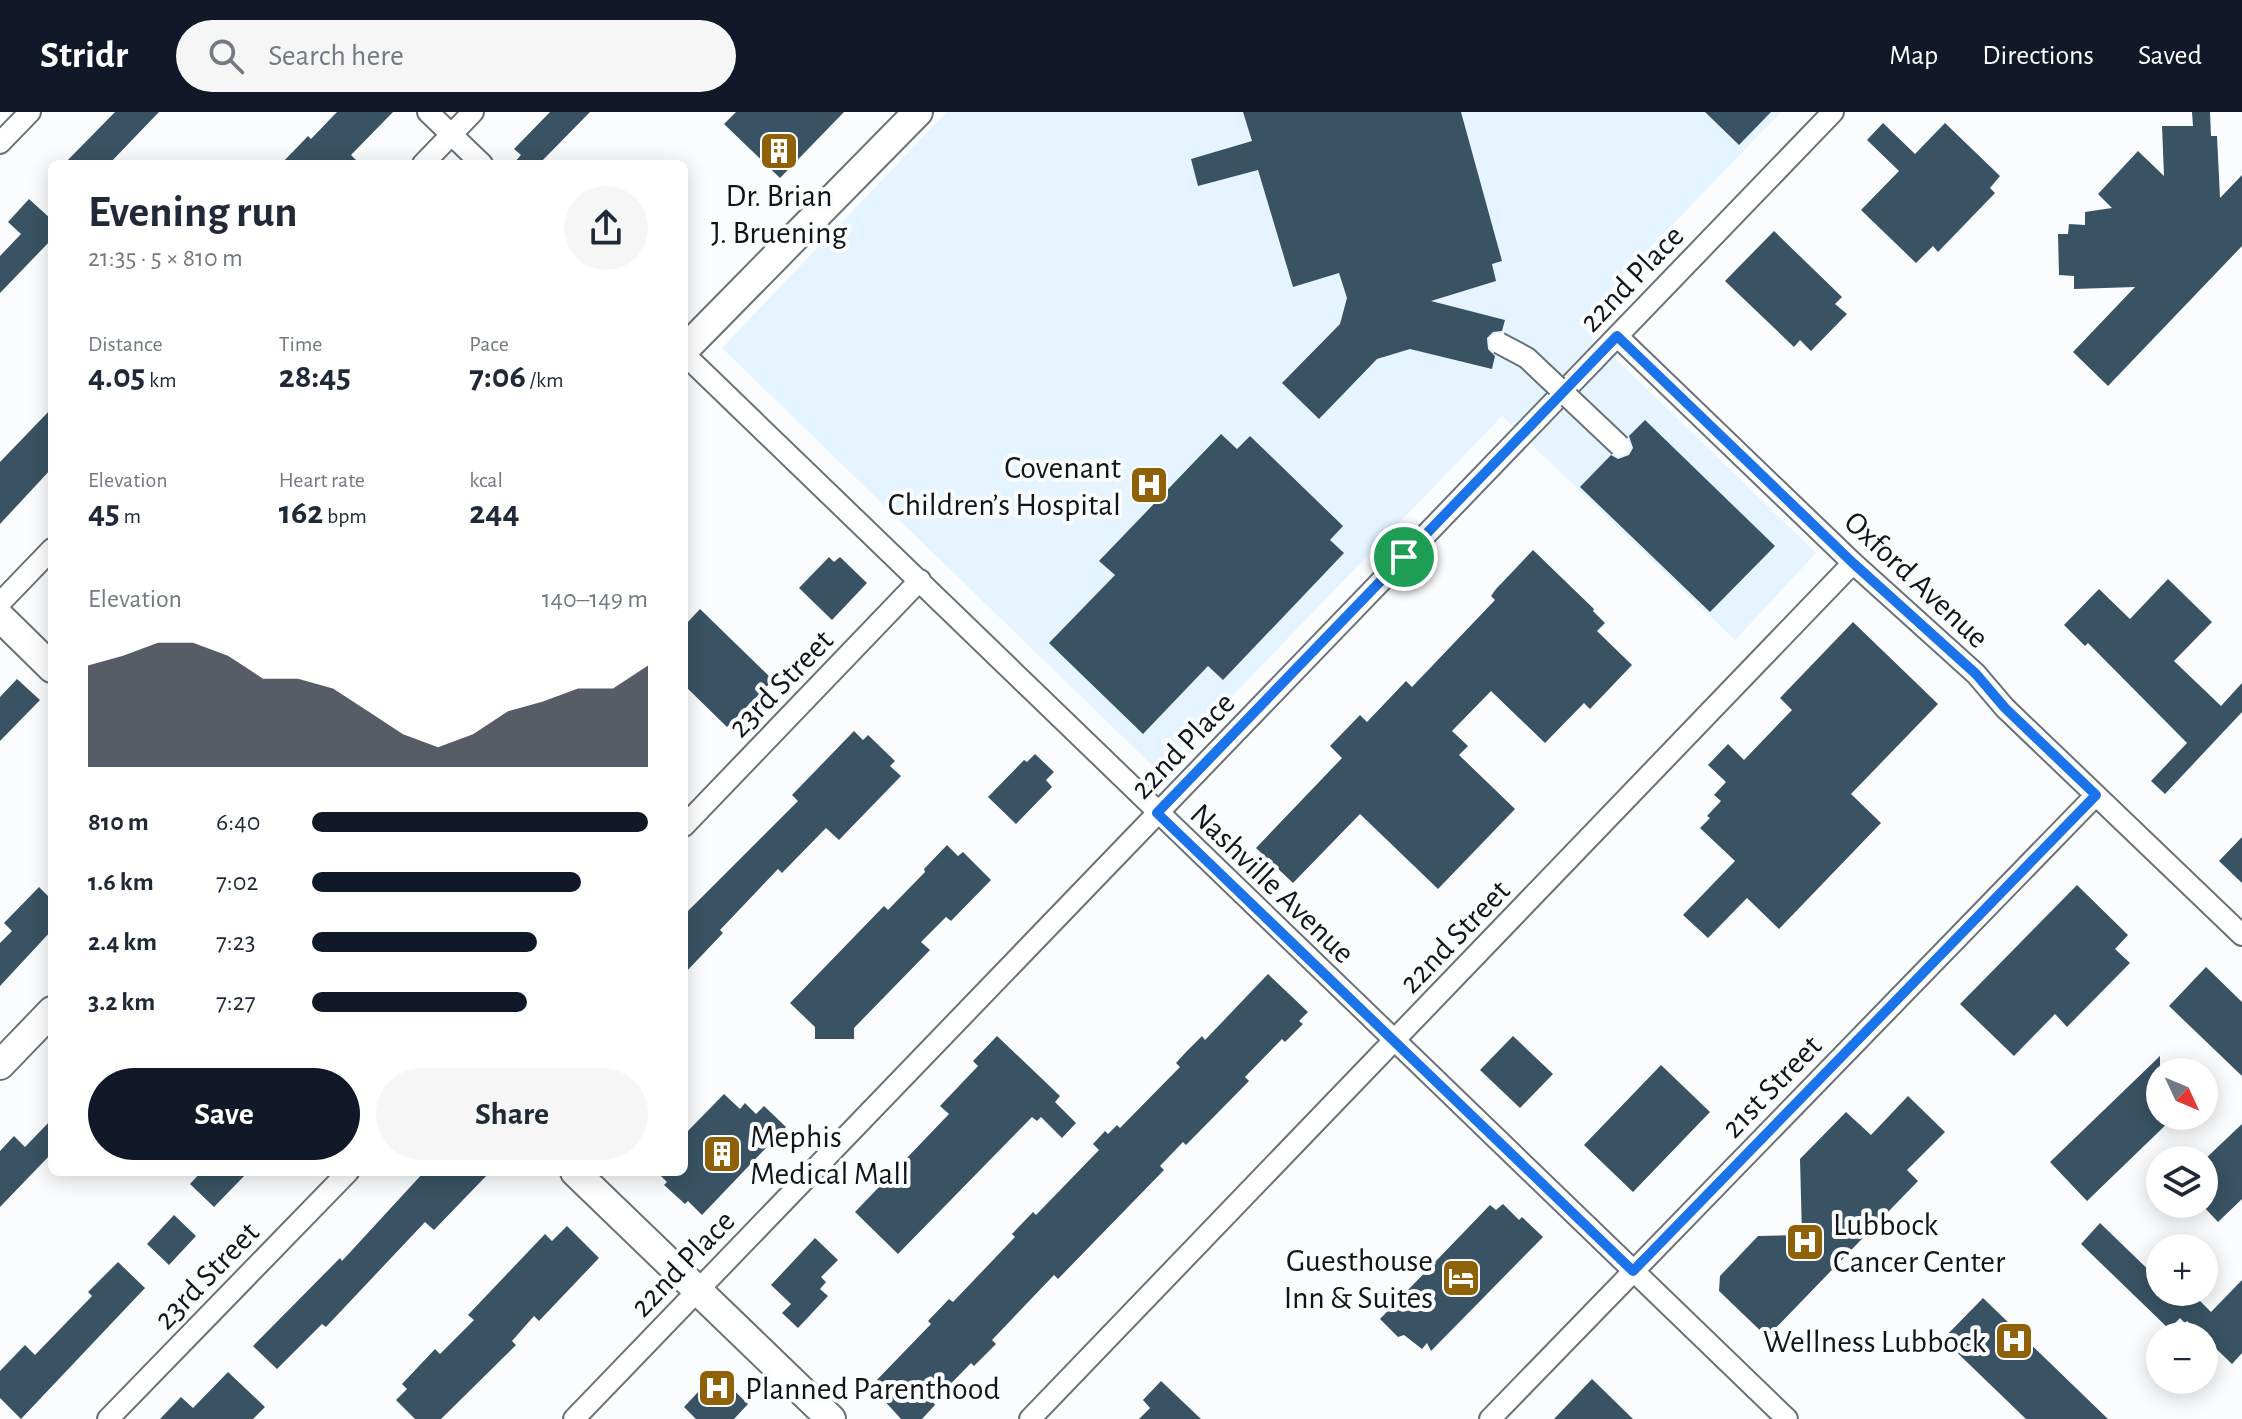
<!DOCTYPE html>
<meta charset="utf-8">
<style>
:root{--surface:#fff;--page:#f6f6f7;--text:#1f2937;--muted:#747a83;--accent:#111827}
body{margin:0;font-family:"Alegreya Sans",sans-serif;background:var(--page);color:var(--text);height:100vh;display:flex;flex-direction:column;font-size:30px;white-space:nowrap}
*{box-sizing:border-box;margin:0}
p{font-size:26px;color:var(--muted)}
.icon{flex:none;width:44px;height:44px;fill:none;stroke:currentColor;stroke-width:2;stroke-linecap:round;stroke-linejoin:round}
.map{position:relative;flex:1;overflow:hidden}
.side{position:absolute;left:48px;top:48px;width:640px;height:1016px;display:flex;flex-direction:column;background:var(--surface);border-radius:12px;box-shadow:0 4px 20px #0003}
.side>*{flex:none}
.needle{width:52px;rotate:134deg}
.fabs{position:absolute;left:2146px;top:946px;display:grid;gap:16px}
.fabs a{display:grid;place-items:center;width:72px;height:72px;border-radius:50%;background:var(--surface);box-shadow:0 4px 20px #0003;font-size:40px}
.pin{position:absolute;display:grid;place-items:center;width:68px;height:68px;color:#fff;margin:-34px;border:4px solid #fff;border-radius:50%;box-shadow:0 2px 8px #0007}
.round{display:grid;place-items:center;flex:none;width:84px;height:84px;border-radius:42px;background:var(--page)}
.headline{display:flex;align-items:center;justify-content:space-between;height:136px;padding:0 40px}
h1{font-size:44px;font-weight:700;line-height:60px}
.metrics{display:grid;grid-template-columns:repeat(3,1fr);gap:12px;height:136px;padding:8px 40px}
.metrics div{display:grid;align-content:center}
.metrics b{font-size:34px;font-weight:700}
.metrics small{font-size:22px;font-weight:400}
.metrics p{font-size:22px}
.chart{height:224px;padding:16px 40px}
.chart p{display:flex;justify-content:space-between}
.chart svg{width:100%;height:144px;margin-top:8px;fill:var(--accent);opacity:.7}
.cta{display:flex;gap:16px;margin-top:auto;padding:16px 40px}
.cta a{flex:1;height:92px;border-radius:48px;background:var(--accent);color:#fff;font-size:32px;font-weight:700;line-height:92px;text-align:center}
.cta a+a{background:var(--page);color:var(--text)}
ul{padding:0 40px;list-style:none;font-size:26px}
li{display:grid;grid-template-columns:128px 96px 1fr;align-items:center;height:60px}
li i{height:20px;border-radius:10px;background:var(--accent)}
header{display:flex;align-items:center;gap:48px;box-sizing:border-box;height:112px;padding:0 40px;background:var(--accent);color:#fff}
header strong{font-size:38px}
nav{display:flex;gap:44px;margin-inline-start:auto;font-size:28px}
.search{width:560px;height:72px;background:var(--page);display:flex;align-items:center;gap:20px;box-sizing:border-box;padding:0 28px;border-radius:44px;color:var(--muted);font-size:30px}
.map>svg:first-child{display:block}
.built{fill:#e5f4ff}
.building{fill:#395364}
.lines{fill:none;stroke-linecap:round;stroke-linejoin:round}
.street-casing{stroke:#687279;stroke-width:24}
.secondary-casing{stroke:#687279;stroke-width:32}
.street{stroke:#fff;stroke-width:20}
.secondary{stroke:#fff;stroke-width:28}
.street-bridge-casing{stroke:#687279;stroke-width:24;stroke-linecap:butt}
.street-bridge{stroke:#fff;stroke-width:20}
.route-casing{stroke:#fff;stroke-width:16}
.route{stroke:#1a73e8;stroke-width:10}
.labels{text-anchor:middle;stroke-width:8;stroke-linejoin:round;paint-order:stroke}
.poi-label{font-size:32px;fill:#121518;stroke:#fafcfe;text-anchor:end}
.street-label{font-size:32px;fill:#121518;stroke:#fafcfe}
</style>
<header>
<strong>Stridr</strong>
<div class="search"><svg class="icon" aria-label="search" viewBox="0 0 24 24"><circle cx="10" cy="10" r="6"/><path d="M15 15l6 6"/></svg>Search here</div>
<nav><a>Map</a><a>Directions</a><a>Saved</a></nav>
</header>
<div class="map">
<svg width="2242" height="1307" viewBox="0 0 2242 1307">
<rect width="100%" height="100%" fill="#fafcfe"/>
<!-- built -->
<path class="built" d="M 947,0 L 1781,0 L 1625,162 L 1583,215 L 1816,441 L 1735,528 L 1502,304 L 1159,660 L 722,236 Z"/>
<!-- building -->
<path class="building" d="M 115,0 L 159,0 L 109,52 L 64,52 Z
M 337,0 L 393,0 L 351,43 L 360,52 L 281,52 L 308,24 L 311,27 Z
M 550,0 L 590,0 L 539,52 L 513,52 L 521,43 L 514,37 Z
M 736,0 L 844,0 L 780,66 L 724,12 Z
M 1243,0 L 1461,0 L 1502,149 L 1492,152 L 1496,169 L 1431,189 L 1505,208 L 1502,219 L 1493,220 L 1487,226 L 1488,237 L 1495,244 L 1492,257 L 1410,237 L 1377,247 L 1319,307 L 1282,271 L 1340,212 L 1347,186 L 1339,161 L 1293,175 L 1258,58 L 1198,74 L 1191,47 L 1252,29 Z
M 1705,0 L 1771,0 L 1739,33 Z
M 2192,0 L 2210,0 L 2211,24 L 2217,24 L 2220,86 L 2242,63 L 2242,134 L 2108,274 L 2073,240 L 2135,175 L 2074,177 L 2074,164 L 2059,163 L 2058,122 L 2068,122 L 2069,112 L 2085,113 L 2085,100 L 2112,96 L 2098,82 L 2138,39 L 2164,64 L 2162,14 L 2193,14 Z
M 1883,11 L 1915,42 L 1945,11 L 2000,64 L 1990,76 L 1995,81 L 1938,140 L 1933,134 L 1916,151 L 1861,98 L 1899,59 L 1867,28 Z
M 29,87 L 52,108 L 52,127 L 0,181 L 0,144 L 21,122 L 8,110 Z
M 1774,119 L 1842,185 L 1835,192 L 1847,202 L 1811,239 L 1800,228 L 1794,235 L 1725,169 Z
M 52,296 L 52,356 L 0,412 L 0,350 Z
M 1645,308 L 1775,434 L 1710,500 L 1580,375 L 1611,343 L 1618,347 L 1629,343 L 1633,336 L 1629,324 Z
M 1221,322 L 1237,337 L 1250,324 L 1343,414 L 1330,428 L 1344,441 L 1223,568 L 1208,554 L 1143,622 L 1049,531 L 1115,463 L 1099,449 Z
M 1533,438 L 1594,497 L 1593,499 L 1605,511 L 1597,519 L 1632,553 L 1590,597 L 1584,591 L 1545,631 L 1491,579 L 1452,619 L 1468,634 L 1459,643 L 1515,697 L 1438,777 L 1360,702 L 1293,771 L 1256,736 L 1342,646 L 1330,634 L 1360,603 L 1367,610 L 1406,569 L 1412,575 L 1495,488 L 1491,484 L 1496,477 Z
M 829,445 L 834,450 L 840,445 L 867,471 L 832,508 L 799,476 Z
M 2168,467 L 2212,510 L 2174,549 L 2221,594 L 2242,571 L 2242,600 L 2165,682 L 2151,669 L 2187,631 L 2088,531 L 2085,534 L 2064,513 L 2099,477 L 2130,507 Z
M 700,497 L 773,568 L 727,615 L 684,573 L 684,514 Z
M 1853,510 L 1938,592 L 1851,682 L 1881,711 L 1779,817 L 1747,786 L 1708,826 L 1683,803 L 1735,749 L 1700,716 L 1710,706 L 1707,704 L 1721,689 L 1714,683 L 1726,670 L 1708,653 L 1728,632 L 1744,648 L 1792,598 L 1780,586 Z
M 17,567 L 40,588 L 0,629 L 0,585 Z
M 854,619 L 863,628 L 868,623 L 895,649 L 890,654 L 901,664 L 839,728 L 826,716 L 782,761 L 778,757 L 720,818 L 723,821 L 684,862 L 684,803 L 798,689 L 792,683 Z
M 1035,642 L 1054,660 L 1046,668 L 1052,675 L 1016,712 L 988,685 L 1024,648 L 1027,650 Z
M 2242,725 L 2242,771 L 2219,749 Z
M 947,733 L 958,744 L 963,740 L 991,768 L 951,809 L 946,805 L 921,830 L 930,838 L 854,916 L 854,927 L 815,927 L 815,915 L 790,891 L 884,794 L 888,798 L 925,760 L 924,757 Z
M 2077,773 L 2128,823 L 2115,837 L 2130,851 L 2067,915 L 2055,902 L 2014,944 L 1960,892 Z
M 39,775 L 52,788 L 52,818 L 0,874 L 0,831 L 12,819 L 4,811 Z
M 2206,855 L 2242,890 L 2242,964 L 2169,894 Z
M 1268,862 L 1308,900 L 1299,909 L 1303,912 L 1285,930 L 1282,927 L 1245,965 L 1249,969 L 1186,1033 L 1183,1030 L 1160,1054 L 1164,1058 L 1058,1167 L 1054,1163 L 992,1228 L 996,1232 L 974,1254 L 971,1251 L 933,1290 L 935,1293 L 922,1307 L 901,1307 L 871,1274 L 931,1212 L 928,1209 L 949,1187 L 953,1190 L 1015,1125 L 1012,1122 L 1033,1100 L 1036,1103 L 1099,1038 L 1093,1032 L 1105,1019 L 1108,1022 L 1117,1013 L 1120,1016 L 1180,955 L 1176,951 L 1186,940 L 1202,924 L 1205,928 Z
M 997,924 L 1060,984 L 1055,990 L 1076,1011 L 1062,1026 L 1041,1005 L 1037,1009 L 1032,1005 L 898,1142 L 855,1100 L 949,1002 L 940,994 L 978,954 L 973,949 Z
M 1513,924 L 1553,962 L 1520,996 L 1480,958 Z
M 2160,944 L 2160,1004 L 2175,1004 L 2087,1089 L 2050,1050 Z
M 1661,953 L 1710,1000 L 1633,1080 L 1584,1033 Z
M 724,982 L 740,997 L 745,991 L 756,1002 L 764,994 L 786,1015 L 702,1103 L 688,1089 L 685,1092 L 664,1073 L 667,1070 L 657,1060 L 684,1060 L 684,1023 Z
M 1908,984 L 1945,1020 L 1907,1058 L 1918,1069 L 1767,1225 L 1719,1179 L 1720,1164 L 1758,1124 L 1802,1123 L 1800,1047 L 1846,1000 L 1871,1023 Z
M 52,1007 L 52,1041 L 0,1095 L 0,1039 L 14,1024 L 25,1035 Z
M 2242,1012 L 2242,1087 L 2218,1110 L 2204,1095 L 2204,1048 Z
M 201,1060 L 248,1060 L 214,1095 L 190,1072 Z
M 424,1060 L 490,1060 L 434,1118 L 425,1110 L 326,1215 L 322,1212 L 277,1257 L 253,1234 L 340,1146 L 342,1149 Z
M 1503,1092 L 1519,1108 L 1522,1105 L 1543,1125 L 1431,1239 L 1427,1231 L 1422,1237 L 1404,1223 L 1398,1225 L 1380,1207 L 1490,1093 L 1496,1098 Z
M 174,1103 L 196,1124 L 169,1153 L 147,1132 Z
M 2100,1111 L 2160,1169 L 2160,1180 L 2172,1180 L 2181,1189 L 2191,1180 L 2211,1200 L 2242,1168 L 2242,1241 L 2232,1252 L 2187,1209 L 2185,1211 L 2180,1206 L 2169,1217 L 2081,1132 Z
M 567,1114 L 599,1146 L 539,1209 L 534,1204 L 512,1229 L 516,1233 L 441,1307 L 415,1307 L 396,1288 L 407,1277 L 402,1272 L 435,1237 L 440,1242 L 474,1208 L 468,1203 L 545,1122 L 552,1129 Z
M 815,1126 L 838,1148 L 821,1165 L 826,1170 L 820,1177 L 828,1184 L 798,1216 L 782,1201 L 791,1192 L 771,1173 Z
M 118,1150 L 145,1176 L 21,1307 L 0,1286 L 0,1259 L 25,1233 L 35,1243 L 92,1184 L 88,1180 Z
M 1983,1186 L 2108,1307 L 2026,1307 L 1943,1227 Z
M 228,1260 L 265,1295 L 253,1307 L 160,1307 L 181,1285 L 193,1296 Z
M 716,1261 L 748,1292 L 734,1307 L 696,1307 L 684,1295 Z
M 1592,1267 L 1633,1307 L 1554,1307 Z
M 1161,1269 L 1201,1307 L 1139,1307 L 1150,1296 L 1143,1288 Z"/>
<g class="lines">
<defs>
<path id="street" d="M 428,0 L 482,52
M 0,31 L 30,0
M 423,52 L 473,0
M 1617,224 L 1853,451 L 1976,562 L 2005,596 L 2242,823
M 684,242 L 1787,1307
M 0,491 L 52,437
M 684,714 L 920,468
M 108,1307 L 348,1060
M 574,1307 L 1833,0
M 1030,1307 L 1853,451
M 1490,1307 L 2096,683"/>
<path id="secondary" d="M 684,238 L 918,0
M 0,505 L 52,556
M 0,953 L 52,899
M 575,1060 L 831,1307"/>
</defs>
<!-- street casing -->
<use href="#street" class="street-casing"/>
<!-- secondary casing -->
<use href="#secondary" class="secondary-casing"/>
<!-- street -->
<use href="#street" class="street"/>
<!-- secondary -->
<use href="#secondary" class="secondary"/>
<defs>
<path id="street-bridge" d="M 1499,231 L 1527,246 L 1620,334"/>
</defs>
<!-- street-bridge casing -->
<use href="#street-bridge" class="street-bridge-casing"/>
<!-- street-bridge -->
<use href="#street-bridge" class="street-bridge"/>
</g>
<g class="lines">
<defs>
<path id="route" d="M 1617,224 L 1853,451 L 1976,562 L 2005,596 L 2096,683 L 1633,1159 L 1157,701 Z"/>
</defs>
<!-- route casing -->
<use href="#route" class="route-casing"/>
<!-- route -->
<use href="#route" class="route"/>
</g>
<!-- icons -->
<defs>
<symbol id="building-square" viewBox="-11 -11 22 22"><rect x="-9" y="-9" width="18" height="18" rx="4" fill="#8f620a" stroke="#fafcfe"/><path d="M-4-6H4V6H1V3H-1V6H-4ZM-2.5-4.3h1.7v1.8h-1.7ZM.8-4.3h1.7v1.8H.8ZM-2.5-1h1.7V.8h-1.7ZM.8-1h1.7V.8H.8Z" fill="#fff"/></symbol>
<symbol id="hospital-square" viewBox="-11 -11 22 22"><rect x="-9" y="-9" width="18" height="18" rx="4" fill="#8f620a" stroke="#fafcfe"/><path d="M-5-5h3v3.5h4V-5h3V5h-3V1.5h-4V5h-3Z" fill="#fff"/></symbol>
<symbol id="hotel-square" viewBox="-11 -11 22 22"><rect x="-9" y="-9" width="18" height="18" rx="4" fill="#8f620a" stroke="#fafcfe"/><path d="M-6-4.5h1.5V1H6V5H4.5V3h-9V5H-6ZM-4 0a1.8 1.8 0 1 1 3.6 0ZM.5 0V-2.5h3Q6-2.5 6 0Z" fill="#fff"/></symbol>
</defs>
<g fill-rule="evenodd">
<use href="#building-square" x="757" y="17" width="44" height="44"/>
<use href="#hospital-square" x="1127" y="351" width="44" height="44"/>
<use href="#building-square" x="700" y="1020" width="44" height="44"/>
<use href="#hospital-square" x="1783" y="1108" width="44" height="44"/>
<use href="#hotel-square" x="1439" y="1144" width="44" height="44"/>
<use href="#hospital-square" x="1992" y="1207" width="44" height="44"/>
<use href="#hospital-square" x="695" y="1254" width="44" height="44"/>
</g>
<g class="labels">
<!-- poi labels -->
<g class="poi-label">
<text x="779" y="94" text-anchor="middle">Dr. Brian<tspan x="779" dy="37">J. Bruening</tspan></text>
<text x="1121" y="366">Covenant<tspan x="1121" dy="37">Children’s Hospital</tspan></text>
<text x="750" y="1035" text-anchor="start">Mephis<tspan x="750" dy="37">Medical Mall</tspan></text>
<text x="1833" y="1123" text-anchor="start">Lubbock<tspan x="1833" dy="37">Cancer Center</tspan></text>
<text x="1433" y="1159">Guesthouse<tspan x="1433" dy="37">Inn &amp; Suites</tspan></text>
<text x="1986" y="1240">Wellness Lubbock</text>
<text x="745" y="1287" text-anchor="start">Planned Parenthood</text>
</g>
<!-- street labels -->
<g class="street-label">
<text transform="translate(1631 166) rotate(-46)" y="11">22nd Place</text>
<text transform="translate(1917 467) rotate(43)" y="11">Oxford Avenue</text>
<text transform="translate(780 571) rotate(-46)" y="11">23rd Street</text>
<text transform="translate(1182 633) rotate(-46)" y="11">22nd Place</text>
<text transform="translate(1273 771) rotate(44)" y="11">Nashville Avenue</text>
<text transform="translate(1454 824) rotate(-46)" y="11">22nd Street</text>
<text transform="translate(1771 974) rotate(-46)" y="11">21st Street</text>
<text transform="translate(682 1151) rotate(-46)" y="11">22nd Place</text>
<text transform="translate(206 1163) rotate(-46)" y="11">23rd Street</text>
</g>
</g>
</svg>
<div class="fabs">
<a><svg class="needle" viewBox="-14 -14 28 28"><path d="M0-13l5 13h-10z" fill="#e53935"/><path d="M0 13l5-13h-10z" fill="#747a83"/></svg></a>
<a><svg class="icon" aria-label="layers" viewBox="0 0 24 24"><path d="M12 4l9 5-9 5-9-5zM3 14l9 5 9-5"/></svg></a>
<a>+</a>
<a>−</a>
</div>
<div class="pin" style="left:1404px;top:445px;background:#1e9e55"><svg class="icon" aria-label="arrive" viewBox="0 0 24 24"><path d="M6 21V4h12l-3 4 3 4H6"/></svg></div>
<section class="side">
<div class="headline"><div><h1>Evening run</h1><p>21:35 · 5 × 810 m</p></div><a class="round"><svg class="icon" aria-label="share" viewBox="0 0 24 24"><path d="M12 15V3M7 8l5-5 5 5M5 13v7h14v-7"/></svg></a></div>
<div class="metrics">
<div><p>Distance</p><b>4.05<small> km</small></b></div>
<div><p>Time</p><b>28:45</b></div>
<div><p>Pace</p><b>7:06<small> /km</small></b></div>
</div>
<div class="metrics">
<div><p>Elevation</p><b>45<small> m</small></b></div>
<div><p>Heart rate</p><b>162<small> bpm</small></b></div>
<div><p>kcal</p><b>244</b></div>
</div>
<div class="chart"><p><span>Elevation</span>140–149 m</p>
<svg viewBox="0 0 160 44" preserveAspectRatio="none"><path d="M0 44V13L10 10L20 6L30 6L40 10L50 17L60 17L70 20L80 27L90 34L100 38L110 34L120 27L130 24L140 20L150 20L160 13V44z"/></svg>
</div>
<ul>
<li><b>810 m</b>6:40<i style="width:100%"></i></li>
<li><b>1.6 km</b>7:02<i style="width:80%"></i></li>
<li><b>2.4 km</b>7:23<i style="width:67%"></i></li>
<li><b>3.2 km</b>7:27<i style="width:64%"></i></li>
</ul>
<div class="cta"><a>Save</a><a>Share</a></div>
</section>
</div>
